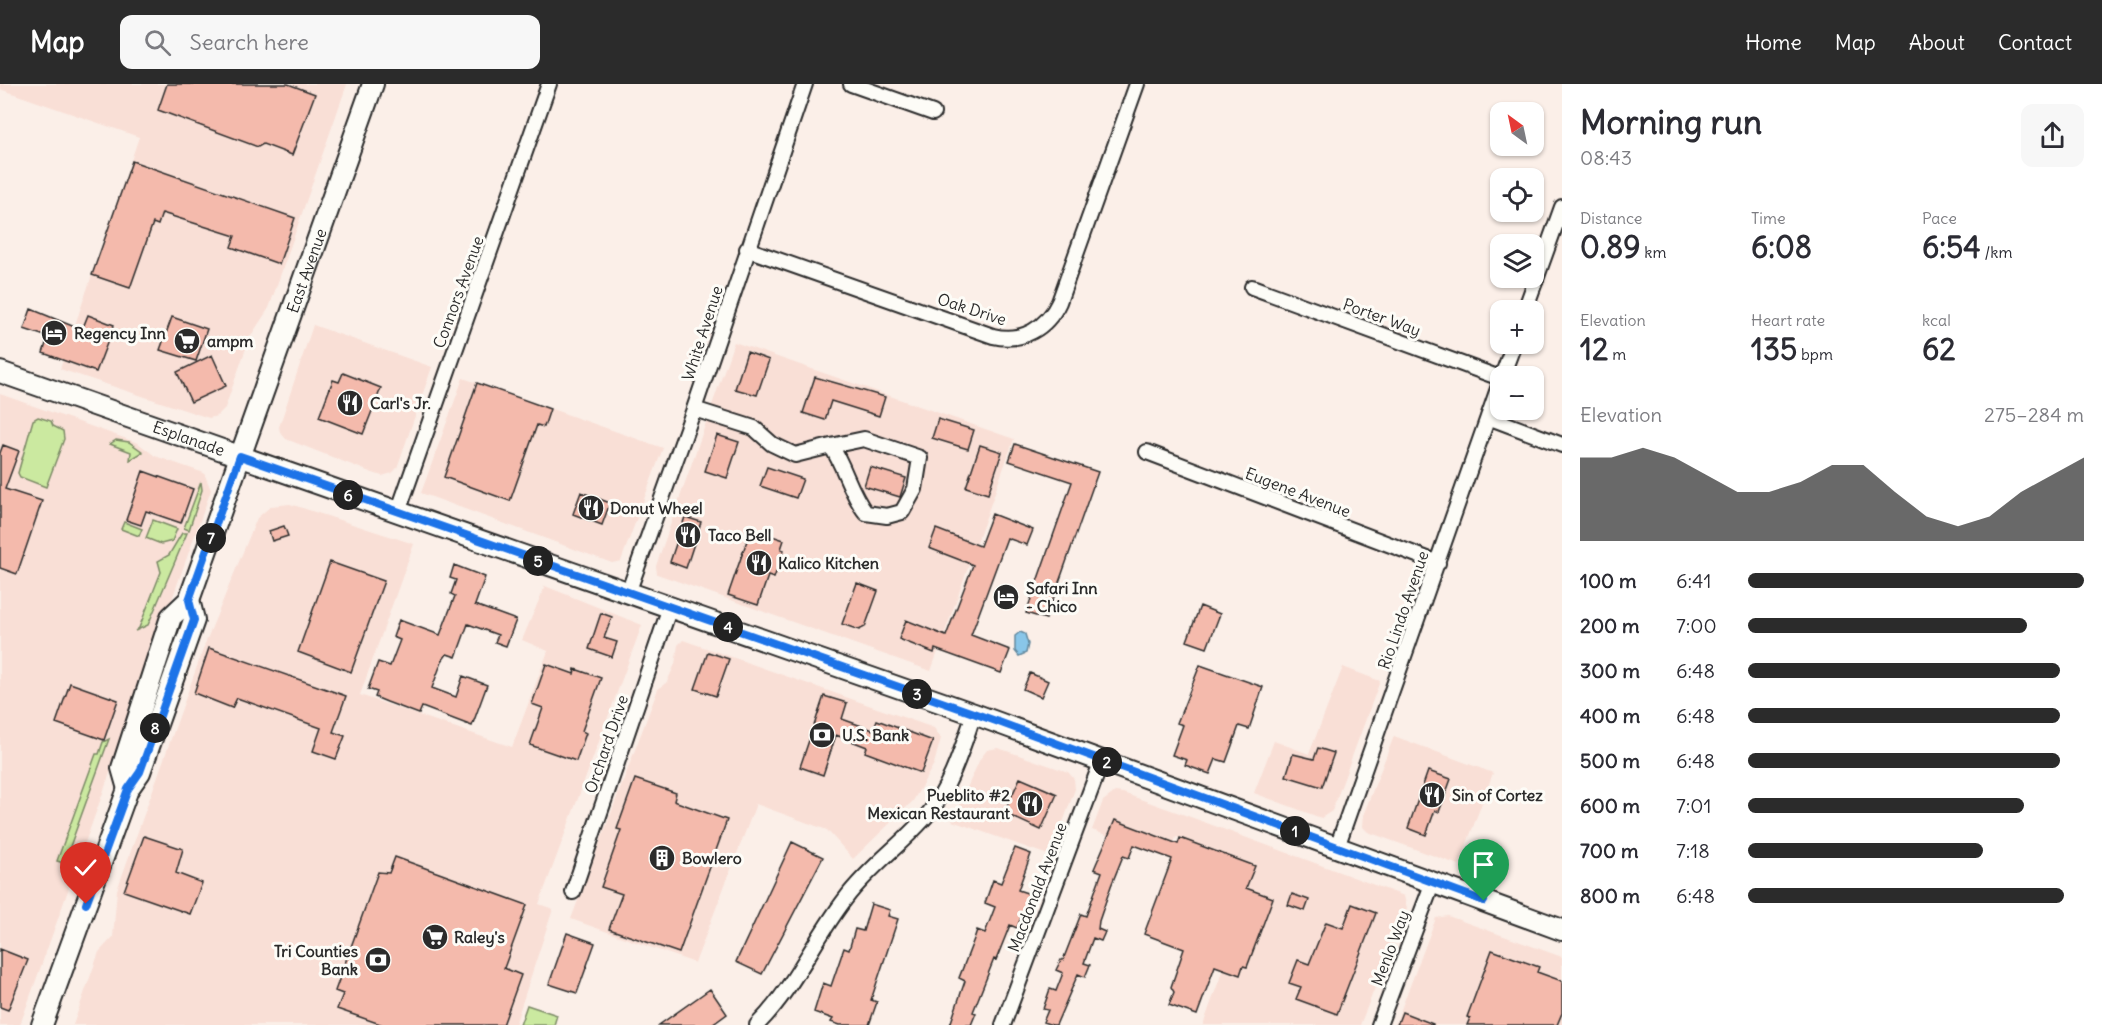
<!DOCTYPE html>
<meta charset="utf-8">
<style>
:root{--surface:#fff;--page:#f7f7f7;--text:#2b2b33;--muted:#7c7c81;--accent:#2b2b2b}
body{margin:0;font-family:Delius,sans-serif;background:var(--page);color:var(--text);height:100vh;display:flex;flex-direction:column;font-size:22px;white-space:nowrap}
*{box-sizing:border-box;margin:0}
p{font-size:20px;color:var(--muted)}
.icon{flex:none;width:33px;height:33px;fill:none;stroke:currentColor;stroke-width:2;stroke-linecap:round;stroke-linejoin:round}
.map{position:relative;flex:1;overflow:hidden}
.side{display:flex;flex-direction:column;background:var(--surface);width:540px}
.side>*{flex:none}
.needle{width:39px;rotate:327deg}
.buttons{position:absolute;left:1490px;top:18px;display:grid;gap:12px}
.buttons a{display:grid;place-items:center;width:54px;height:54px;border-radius:12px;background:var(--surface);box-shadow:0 2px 4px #0004;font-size:30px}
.pin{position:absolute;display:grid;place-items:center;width:51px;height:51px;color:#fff;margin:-62px -26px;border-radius:50% 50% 50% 0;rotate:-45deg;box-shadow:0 0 6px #0007}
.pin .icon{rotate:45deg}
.km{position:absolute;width:30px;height:30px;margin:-15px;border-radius:50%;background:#222;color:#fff;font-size:16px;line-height:30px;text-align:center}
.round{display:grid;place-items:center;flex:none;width:63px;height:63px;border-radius:12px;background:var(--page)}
.summary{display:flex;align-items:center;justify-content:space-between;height:102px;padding:0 18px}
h1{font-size:33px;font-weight:800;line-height:45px}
.stats{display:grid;grid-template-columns:repeat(3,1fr);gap:9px;height:102px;padding:6px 18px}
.stats div{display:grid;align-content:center}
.stats b{font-size:30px;font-weight:800}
.stats small{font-size:16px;font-weight:400}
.stats p{font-size:16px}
.chart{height:168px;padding:12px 18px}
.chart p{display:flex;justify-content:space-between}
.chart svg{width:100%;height:108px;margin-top:6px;fill:var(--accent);opacity:.7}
ul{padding:0 18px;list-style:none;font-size:20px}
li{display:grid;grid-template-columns:96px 72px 1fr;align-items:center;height:45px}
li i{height:15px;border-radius:8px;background:var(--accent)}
header{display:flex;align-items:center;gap:36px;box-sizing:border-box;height:84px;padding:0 30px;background:var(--accent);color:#fff}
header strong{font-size:28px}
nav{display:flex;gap:33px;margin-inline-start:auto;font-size:21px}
.search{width:420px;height:54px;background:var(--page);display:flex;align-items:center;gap:15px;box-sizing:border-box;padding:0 21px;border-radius:12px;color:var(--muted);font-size:22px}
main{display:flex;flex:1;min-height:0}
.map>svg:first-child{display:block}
.built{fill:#f9dfd6}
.green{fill:#cbe9a0;stroke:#7b8a66;stroke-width:1.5}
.water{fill:#89c6e9;stroke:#63889d;stroke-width:1.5}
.building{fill:#f4baac;stroke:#2b2b2b;stroke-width:1.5}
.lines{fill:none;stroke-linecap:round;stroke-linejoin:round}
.minor-casing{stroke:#2b2b2b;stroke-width:18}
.secondary-casing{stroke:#2b2b2b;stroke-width:24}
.minor{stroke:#fdfcf7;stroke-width:14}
.secondary{stroke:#fdfcf7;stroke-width:20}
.route-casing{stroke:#fff;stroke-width:12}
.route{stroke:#1a73e8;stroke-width:8}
.labels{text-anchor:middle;stroke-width:6;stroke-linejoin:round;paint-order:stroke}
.street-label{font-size:16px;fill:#2b2b2b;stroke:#fdfcf7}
.poi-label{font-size:16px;font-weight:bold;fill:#2b2b2b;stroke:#fdfcf7;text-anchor:start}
</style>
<header>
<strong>Map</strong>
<div class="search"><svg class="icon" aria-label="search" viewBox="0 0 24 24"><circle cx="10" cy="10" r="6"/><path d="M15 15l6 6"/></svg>Search here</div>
<nav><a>Home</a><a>Map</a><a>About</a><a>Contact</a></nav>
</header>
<main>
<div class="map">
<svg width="1562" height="941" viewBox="0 0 1562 941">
<rect width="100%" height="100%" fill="#fbefe8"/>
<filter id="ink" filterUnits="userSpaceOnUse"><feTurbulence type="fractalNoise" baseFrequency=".0167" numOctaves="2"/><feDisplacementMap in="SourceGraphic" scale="12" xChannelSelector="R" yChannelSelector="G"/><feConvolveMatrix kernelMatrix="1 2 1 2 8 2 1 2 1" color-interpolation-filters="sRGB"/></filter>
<g filter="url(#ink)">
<!-- built -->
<path class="built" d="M 0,0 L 347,0 L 269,224 L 250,253 L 225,324 L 217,332 L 209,334 L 60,285 L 139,53 L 0,5 Z
M 313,241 L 432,283 L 397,384 L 392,389 L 382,392 L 370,388 L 286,355 L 280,348 L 279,343 Z
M 734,258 L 1014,355 L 931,587 L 657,490 L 656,482 Z
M 463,294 L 663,364 L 621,477 L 612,479 L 421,409 Z
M 0,310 L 138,359 L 155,372 L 204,389 L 211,406 L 20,941 L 0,941 Z
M 290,420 L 414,460 L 360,611 L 512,663 L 548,567 L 522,556 L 545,502 L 642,541 L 539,820 L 553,825 L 515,941 L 73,941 L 99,868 L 113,853 L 117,806 L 205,560 L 257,434 L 271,422 Z
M 683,556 L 934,644 L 941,654 L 934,680 L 913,717 L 853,775 L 827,746 L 756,720 L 695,879 L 571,835 L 658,605 L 667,598 L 675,580 L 678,561 Z
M 1343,583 L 1380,597 L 1332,727 L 1321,734 L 1254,709 L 1274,657 L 1309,670 Z
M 1394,652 L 1493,689 L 1459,781 L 1368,748 L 1363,743 L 1364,729 Z
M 998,664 L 1068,688 L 1074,695 L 1075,705 L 1051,772 L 952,737 L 980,675 L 987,666 Z
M 1115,708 L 1123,709 L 1185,731 L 1404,812 L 1407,824 L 1360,941 L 1203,941 L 1225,880 L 1144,850 L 1180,754 L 1176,753 L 1168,774 L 1092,746 L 1103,717 Z
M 1448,832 L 1562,873 L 1562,941 L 1395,941 L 1436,834 Z"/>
<!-- green -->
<path class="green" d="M 38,333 L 51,337 L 53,342 L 63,347 L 64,355 L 46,403 L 20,393 L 18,389 L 33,336 Z
M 116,356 L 129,358 L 143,368 L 130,376 L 131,368 L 110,360 Z
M 201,398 L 202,406 L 189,446 L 184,444 Z
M 153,436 L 177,445 L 172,457 L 161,460 L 146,454 Z
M 124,438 L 142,445 L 139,452 L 121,445 Z
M 182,449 L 187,449 L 148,541 L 135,547 L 139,544 L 161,488 L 158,477 L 169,471 Z
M 109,655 L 64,779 L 57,777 L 96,670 L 99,670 L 103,658 Z
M 527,921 L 557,931 L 554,941 L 520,941 Z"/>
<!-- water -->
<path class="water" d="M 1020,548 L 1025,550 L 1028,560 L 1026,569 L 1019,572 L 1015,567 L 1015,552 Z"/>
<!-- building -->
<path class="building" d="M 167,0 L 288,0 L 315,10 L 292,71 L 263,60 L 258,63 L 158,26 Z
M 132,77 L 295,134 L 279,180 L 231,163 L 235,152 L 162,129 L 158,141 L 153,139 L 130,204 L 92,191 Z
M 31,225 L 82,246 L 88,231 L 114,241 L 96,288 L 43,269 L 48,253 L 24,245 Z
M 172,233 L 207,245 L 196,277 L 160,266 Z
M 747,268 L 769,276 L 757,311 L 735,305 Z
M 212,271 L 226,302 L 191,318 L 177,288 Z
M 343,289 L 381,304 L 363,350 L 319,333 L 333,296 L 339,298 Z
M 815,293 L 885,313 L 879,332 L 831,317 L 825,336 L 803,329 Z
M 477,299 L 550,325 L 544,343 L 537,341 L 510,417 L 444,393 Z
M 938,335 L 974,346 L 968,365 L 932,354 Z
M 717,351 L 739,358 L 727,394 L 705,387 Z
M 1015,360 L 1098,388 L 1046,535 L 1026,529 L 1072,398 L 1009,377 Z
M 3,361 L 19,367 L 5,405 L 42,417 L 17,490 L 0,484 L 0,369 Z
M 980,361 L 1002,368 L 988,410 L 966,403 Z
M 767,383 L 803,395 L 796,414 L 760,402 Z
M 870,383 L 906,394 L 900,413 L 864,402 Z
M 143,387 L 193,405 L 181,439 L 146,427 L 141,441 L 126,436 Z
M 581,408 L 610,419 L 602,441 L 573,430 Z
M 992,430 L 1033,446 L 1027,461 L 1007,454 L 971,551 L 1010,566 L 1001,589 L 935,565 L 934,569 L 899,555 L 906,536 L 946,552 L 973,481 L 929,464 L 936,445 L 980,462 Z
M 685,433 L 701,438 L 686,484 L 670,478 Z
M 284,442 L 288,452 L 272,457 L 269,447 Z
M 751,445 L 784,456 L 781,465 L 784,466 L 774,494 L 768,492 L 758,521 L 728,511 Z
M 330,478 L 384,497 L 351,588 L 298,568 Z
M 454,481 L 485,493 L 475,521 L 516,536 L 506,562 L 495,558 L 498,551 L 468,540 L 456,573 L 447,570 L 442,577 L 432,604 L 456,613 L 463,592 L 487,601 L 472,642 L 422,623 L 419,630 L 387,618 L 375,613 L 377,608 L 368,605 L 378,578 L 390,582 L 400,556 L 393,553 L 399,536 L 440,551 L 455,512 L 451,510 L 456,496 L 450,494 Z
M 857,499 L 878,507 L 865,543 L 859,546 L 842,540 Z
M 1200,522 L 1220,530 L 1207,564 L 1187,557 Z
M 601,529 L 612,533 L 604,554 L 617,558 L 612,573 L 589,565 Z
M 209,564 L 346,612 L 333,648 L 345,652 L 336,675 L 313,667 L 321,644 L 237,614 L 232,624 L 194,609 Z
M 708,568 L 729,575 L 716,612 L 695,605 Z
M 546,580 L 574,590 L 575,585 L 601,594 L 582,647 L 586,649 L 576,677 L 530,661 L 543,624 L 532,620 Z
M 1200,581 L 1263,603 L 1249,645 L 1239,642 L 1226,678 L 1216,675 L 1210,690 L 1185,681 L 1187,676 L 1172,671 L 1183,641 L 1177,639 Z
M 1030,589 L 1048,597 L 1041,613 L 1023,605 Z
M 70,599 L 118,616 L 104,656 L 56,639 Z
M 824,612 L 847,619 L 842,635 L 873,646 L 877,636 L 933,657 L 921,689 L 865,668 L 867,663 L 836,651 L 823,691 L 800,683 Z
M 1318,664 L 1334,669 L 1322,703 L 1286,692 L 1293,670 L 1314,675 Z
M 1428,687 L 1451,695 L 1439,728 L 1435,726 L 1426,751 L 1408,744 Z
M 1020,694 L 1057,710 L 1041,746 L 1004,729 Z
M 635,695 L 676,709 L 674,717 L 727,736 L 679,869 L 609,845 L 622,810 L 601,803 L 621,746 L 617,745 Z
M 1115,736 L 1178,760 L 1180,754 L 1255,782 L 1246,804 L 1273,814 L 1247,883 L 1243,882 L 1240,891 L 1215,882 L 1197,931 L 1169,921 L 1174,908 L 1171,903 L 1184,865 L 1144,850 L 1172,775 L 1134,761 L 1129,774 L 1123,772 L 1111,802 L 1099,837 L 1098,845 L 1105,848 L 1101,857 L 1093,854 L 1084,879 L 1090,881 L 1085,893 L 1078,890 L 1056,941 L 1052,941 L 1043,938 L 1048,926 L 1043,925 L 1050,905 L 1056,907 L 1063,889 L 1056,886 L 1061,876 L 1063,876 L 1081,830 L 1086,832 L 1102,788 L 1094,785 Z
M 144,752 L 183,765 L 176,789 L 202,799 L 190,830 L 124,807 Z
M 792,758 L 823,773 L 762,890 L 736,878 Z
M 1015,764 L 1031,770 L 1018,806 L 1030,810 L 1017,844 L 1010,841 L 996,876 L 994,875 L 973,928 L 976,929 L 971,941 L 950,941 L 965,897 L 959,894 L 974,855 L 977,846 L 985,849 L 995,823 L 985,819 L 993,796 L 1001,799 Z
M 395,773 L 527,821 L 504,884 L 521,891 L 503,941 L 383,941 L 337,925 L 343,910 L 335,907 L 378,788 L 389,789 Z
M 1292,810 L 1309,816 L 1305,827 L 1288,821 Z
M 871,820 L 890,826 L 888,832 L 898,835 L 871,916 L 877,918 L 869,941 L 840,941 L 831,938 L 833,935 L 814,928 L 823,899 L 831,902 L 844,864 L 849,866 L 855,845 L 863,847 Z
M 1352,820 L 1376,829 L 1337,930 L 1296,915 L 1301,903 L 1289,899 L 1298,876 L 1309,880 L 1326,838 L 1343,844 Z
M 567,849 L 595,859 L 577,909 L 549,900 Z
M 0,865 L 28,876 L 8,926 L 0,923 Z
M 1492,866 L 1539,883 L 1537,888 L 1562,897 L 1562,929 L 1557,941 L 1467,941 L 1470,934 L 1467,933 Z
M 710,905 L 727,930 L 712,941 L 659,941 Z
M 1402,928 L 1433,940 L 1433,941 L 1397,941 Z"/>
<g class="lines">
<defs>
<path id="minor" d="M 851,0 L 933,29
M 747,165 L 993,252 C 1022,259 1047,244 1059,218 L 1137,0
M 1252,203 L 1500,294
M 1525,226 L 1562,123
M 1502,292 L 1514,260
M 694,325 L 754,344 L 772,360 L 795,371 L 831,362
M 1488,333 L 1562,361
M 864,355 L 920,374 L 915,405 L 902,428 L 887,432 L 866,429 C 850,409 845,383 831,362 Z
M 1147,368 L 1438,479
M 398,428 L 549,0
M 628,509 L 694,325 L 805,0
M 1337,763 L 1500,299
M 573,808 L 670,523
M 757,941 C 795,903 814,855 846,814 C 870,782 904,759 929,729 C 952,700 962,664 974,630
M 1003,941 L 1102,676
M 1379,941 L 1433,798"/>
<g id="secondary">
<path id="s1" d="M 0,288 L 974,630 L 1562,846"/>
<path id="s2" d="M 128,705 L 122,684 L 171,533 L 189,516 L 373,0"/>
<path d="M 42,941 L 128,705 L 140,688 L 194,536 L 189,516"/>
</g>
</defs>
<!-- minor casing -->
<use href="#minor" class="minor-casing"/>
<!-- secondary casing -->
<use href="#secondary" class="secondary-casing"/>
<!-- minor -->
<use href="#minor" class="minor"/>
<!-- secondary -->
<use href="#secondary" class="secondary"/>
</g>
</g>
<g class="lines" filter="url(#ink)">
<defs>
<path id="route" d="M 86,820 L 128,705 L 140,688 L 194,536 L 189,516 L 240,372 L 996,637 L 1484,817"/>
</defs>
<!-- route casing -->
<use href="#route" class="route-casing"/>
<!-- route -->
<use href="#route" class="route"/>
</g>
<!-- icons -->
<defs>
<symbol id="hotel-disc" viewBox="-11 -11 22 22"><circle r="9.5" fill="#2b2b2b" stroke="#fdfcf7"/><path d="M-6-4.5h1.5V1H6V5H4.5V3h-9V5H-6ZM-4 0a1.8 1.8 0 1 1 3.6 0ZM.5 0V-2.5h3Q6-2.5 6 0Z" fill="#fff"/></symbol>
<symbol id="supermarket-disc" viewBox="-11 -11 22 22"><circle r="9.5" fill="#2b2b2b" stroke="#fdfcf7"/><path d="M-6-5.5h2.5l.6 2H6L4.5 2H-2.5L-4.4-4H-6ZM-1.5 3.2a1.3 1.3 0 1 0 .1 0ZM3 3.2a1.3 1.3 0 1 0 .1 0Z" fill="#fff"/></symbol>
<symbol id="restaurant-disc" viewBox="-11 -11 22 22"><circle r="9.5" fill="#2b2b2b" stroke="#fdfcf7"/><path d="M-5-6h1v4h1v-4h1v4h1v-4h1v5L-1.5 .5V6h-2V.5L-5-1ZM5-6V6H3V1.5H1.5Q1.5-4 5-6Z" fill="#fff"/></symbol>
<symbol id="bank-disc" viewBox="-11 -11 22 22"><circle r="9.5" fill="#2b2b2b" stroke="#fdfcf7"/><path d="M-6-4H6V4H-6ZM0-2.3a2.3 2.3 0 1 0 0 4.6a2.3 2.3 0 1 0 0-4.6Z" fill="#fff"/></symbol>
<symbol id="building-disc" viewBox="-11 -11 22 22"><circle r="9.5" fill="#2b2b2b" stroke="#fdfcf7"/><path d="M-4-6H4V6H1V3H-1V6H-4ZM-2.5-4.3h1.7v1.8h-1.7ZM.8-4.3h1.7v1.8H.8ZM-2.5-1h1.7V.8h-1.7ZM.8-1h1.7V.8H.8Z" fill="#fff"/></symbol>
</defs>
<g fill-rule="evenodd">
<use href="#hotel-disc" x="39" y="234" width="30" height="30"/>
<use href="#supermarket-disc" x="172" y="242" width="30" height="30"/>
<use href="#restaurant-disc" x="335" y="304" width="30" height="30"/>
<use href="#restaurant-disc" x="576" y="409" width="30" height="30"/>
<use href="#restaurant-disc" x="673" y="436" width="30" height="30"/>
<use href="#restaurant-disc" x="744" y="464" width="30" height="30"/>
<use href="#hotel-disc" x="991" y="498" width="30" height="30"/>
<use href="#bank-disc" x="807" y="636" width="30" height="30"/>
<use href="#restaurant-disc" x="1417" y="696" width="30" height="30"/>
<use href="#restaurant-disc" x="1015" y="705" width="30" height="30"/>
<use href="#building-disc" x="647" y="759" width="30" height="30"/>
<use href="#supermarket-disc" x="420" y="838" width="30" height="30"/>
<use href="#bank-disc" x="363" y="861" width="30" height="30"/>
</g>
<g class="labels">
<!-- street labels -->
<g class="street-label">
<text dy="6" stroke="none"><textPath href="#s2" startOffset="555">East Avenue</textPath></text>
<text transform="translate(458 208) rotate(-70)" y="6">Connors Avenue</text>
<text transform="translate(972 225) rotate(18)" y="6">Oak Drive</text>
<text transform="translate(1382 233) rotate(20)" y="6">Porter Way</text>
<text transform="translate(702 249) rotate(-72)" y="6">White Avenue</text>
<text dy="6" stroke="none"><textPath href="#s1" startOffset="200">Esplanade</textPath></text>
<text transform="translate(1298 408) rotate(21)" y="6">Eugene Avenue</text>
<text transform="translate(1403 526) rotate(-71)" y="6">Rio Lindo Avenue</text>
<text transform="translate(606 660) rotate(-71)" y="6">Orchard Drive</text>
<text transform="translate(1037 803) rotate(-69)" y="6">Macdonald Avenue</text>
<text transform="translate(1390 864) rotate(-69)" y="6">Menlo Way</text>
</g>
<!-- poi labels -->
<g class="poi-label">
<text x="74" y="255">Regency Inn</text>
<text x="207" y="263">ampm</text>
<text x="370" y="325">Carl's Jr.</text>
<text x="610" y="430">Donut Wheel</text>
<text x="708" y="457">Taco Bell</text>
<text x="778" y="485">Kalico Kitchen</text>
<text x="1026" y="510">Safari Inn<tspan x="1026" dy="18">- Chico</tspan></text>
<text x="842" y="657">U.S. Bank</text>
<text x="1010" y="717" text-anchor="end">Pueblito #2<tspan x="1010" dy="18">Mexican Restaurant</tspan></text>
<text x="1452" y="717">Sin of Cortez</text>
<text x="682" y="780">Bowlero</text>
<text x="454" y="859">Raley's</text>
<text x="358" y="873" text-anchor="end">Tri Counties<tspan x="358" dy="18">Bank</tspan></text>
</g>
</g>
</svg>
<div class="buttons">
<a><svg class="needle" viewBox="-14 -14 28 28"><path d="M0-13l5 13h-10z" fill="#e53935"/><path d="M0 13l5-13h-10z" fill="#7c7c81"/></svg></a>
<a><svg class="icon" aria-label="locate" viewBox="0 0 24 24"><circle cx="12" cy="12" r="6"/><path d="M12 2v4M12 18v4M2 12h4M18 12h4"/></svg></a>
<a><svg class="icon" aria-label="layers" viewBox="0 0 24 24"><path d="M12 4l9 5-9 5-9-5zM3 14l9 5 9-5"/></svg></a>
<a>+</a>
<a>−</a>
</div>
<div class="pin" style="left:1484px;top:817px;background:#1e9e55"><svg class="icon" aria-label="arrive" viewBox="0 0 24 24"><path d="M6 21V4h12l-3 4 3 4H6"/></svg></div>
<div class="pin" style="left:86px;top:820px;background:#d93025"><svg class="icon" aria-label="check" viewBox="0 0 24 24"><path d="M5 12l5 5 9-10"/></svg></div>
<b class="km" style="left:1295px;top:747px">1</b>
<b class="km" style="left:1107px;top:678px">2</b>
<b class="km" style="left:917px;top:610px">3</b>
<b class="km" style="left:728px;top:543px">4</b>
<b class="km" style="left:538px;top:477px">5</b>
<b class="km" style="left:348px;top:411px">6</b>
<b class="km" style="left:211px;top:454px">7</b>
<b class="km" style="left:155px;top:644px">8</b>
</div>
<section class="side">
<div class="summary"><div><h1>Morning run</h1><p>08:43</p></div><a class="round"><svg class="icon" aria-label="share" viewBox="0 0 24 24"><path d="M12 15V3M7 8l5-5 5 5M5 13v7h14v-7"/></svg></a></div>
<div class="stats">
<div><p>Distance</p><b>0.89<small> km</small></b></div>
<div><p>Time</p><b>6:08</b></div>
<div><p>Pace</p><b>6:54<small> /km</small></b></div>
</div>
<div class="stats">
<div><p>Elevation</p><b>12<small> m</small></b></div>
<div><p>Heart rate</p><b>135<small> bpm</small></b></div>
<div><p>kcal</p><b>62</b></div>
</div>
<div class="chart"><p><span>Elevation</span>275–284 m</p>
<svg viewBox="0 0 160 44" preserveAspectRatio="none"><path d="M0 44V10L10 10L20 6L30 10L40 17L50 24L60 24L70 20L80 13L90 13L100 24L110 34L120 38L130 34L140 24L150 17L160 10V44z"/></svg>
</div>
<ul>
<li><b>100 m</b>6:41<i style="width:100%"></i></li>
<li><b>200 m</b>7:00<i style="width:83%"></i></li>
<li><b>300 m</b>6:48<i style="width:93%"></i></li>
<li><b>400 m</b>6:48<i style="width:93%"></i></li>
<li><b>500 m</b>6:48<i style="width:93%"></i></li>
<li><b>600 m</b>7:01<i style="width:82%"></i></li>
<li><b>700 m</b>7:18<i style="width:70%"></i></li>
<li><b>800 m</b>6:48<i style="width:94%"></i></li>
</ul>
</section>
</main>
